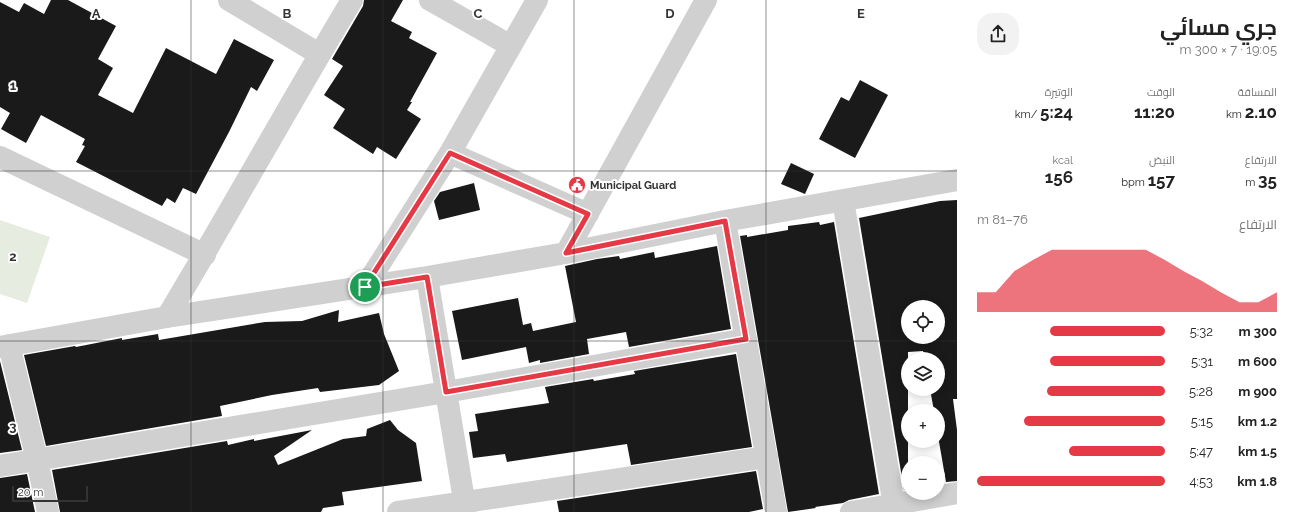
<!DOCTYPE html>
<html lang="ar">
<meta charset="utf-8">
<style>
:root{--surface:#fff;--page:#f2f2f2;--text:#222;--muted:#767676;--accent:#e63946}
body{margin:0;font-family:Raleway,Cairo,sans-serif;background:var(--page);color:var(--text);direction:rtl;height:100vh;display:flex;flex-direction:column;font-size:15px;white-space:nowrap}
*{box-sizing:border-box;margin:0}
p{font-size:13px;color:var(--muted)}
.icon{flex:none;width:22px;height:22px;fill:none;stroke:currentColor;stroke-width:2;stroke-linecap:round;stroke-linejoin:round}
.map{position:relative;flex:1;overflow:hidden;direction:ltr}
.side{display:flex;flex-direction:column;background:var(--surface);width:340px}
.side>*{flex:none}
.fabs{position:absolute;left:901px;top:300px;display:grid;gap:8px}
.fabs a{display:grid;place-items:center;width:44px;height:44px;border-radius:50%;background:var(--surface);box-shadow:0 2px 10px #0003;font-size:20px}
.scale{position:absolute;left:12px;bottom:10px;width:76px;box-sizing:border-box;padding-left:4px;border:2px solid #333;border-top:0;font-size:11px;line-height:14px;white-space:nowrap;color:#333;-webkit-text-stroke:3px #fff;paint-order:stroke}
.pin{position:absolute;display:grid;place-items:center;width:34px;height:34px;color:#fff;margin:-17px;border:2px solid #fff;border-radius:50%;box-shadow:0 1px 4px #0007}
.round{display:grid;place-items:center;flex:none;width:42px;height:42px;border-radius:16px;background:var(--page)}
.head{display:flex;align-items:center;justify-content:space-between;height:68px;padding:0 20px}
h1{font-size:22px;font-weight:700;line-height:30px}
.stats{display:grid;grid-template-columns:repeat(3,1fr);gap:6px;height:68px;padding:4px 20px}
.stats div{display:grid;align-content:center}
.stats b{font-size:17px;font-weight:700}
.stats small{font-size:11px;font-weight:400}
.stats p{font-size:11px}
.chart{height:112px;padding:8px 20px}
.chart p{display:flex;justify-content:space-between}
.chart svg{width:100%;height:72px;margin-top:4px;fill:var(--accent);opacity:.7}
ul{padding:0 20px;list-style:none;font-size:13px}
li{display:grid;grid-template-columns:64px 48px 1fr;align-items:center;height:30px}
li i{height:10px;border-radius:5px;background:var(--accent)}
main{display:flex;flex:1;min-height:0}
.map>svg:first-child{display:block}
.green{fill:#e6ecdf}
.building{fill:#1a1a1a;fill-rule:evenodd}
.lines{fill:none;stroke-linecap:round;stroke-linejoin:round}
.street{stroke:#d0d0d0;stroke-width:22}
.route-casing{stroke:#fff;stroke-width:8}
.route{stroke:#e63946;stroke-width:5}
.grid{fill:none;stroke:#333;stroke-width:1;stroke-opacity:0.55}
.labels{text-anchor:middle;stroke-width:4;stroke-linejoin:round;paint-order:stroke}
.poi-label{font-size:11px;font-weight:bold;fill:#333;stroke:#fff;text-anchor:start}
.grid-label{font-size:13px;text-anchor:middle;font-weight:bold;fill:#333;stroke:#fff;stroke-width:4;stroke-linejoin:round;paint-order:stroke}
</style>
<main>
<section class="side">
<div class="head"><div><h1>جري مسائي</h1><p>19:05 · 7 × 300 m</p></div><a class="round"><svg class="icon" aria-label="share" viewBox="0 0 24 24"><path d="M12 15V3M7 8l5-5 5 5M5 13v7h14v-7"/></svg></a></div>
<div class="stats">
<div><p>المسافة</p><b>2.10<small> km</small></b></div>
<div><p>الوقت</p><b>11:20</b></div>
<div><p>الوتيرة</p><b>5:24<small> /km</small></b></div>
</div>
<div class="stats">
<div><p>الارتفاع</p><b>35<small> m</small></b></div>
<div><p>النبض</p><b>157<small> bpm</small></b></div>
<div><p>kcal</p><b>156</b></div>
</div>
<div class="chart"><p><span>الارتفاع</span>76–81 m</p>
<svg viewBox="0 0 160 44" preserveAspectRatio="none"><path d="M0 44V32L10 32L20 19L30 12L40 6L50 6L60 6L70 6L80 6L90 6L100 12L110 19L120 25L130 32L140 38L150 38L160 32V44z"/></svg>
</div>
<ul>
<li><b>300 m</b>5:32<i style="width:61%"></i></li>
<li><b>600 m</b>5:31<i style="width:61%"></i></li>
<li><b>900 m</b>5:28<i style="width:63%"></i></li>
<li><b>1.2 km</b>5:15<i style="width:75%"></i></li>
<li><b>1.5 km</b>5:47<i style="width:51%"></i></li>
<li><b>1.8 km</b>4:53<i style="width:100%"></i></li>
</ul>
</section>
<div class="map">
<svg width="957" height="512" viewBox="0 0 957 512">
<rect width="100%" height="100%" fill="#fff"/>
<!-- green -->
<path class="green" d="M 0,220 L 50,237 L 27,303 L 0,294 Z"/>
<!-- building -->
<path class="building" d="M 51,0 L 68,0 L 116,26 L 98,59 L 113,68 L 98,95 L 133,113 L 166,48 L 216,74 L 234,39 L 274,60 L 257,91 L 251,87 L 229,132 L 196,194 L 183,188 L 175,203 L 167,198 L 162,206 L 76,162 L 85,146 L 82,145 L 85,139 L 41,115 L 26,143 L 1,129 L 10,113 L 0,107 L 0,2 L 19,12 L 24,3 L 44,14 Z
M 364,0 L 403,0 L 391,21 L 412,32 L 409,38 L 437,53 L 410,102 L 412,102 L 407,110 L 421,119 L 396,159 L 377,147 L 373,154 L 333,128 L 345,109 L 324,95 L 343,66 L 332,59 L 363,6 Z
M 860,80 L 888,95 L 855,158 L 819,139 L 841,97 L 849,101 Z
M 791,163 L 814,174 L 805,194 L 781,184 Z
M 474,183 L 480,210 L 439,220 L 434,201 L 440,192 Z
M 957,200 L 957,399 L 953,399 L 957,430 L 957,481 L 946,482 L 938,436 L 938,411 L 934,411 L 930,389 L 938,389 L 938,359 L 925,359 L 923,351 L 908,352 L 908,489 L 904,490 L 859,218 L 940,201 ZM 908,307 L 938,307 L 938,337 L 908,337 Z
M 819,222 L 820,225 L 834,222 L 879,494 L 849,500 L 843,503 L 815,507 L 816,508 L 788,512 L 740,236 L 747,235 L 747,237 L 788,230 L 788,226 Z
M 717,246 L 731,329 L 629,347 L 626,332 L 587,339 L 589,354 L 540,363 L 540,360 L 529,363 L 526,347 L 462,360 L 452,311 L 518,298 L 523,325 L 531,323 L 533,331 L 576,322 L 565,266 L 597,259 L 619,256 L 620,259 L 654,252 L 655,258 Z
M 339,310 L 338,322 L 379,313 L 384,334 L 399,371 L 379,385 L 320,392 L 318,388 L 272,395 L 220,406 L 222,416 L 46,446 L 24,355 L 75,346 L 76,347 L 122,338 L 122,340 L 158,334 L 159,340 L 265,322 L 302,321 Z
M 736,354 L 752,447 L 631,465 L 627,444 L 507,462 L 505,454 L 473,458 L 469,432 L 478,431 L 475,414 L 549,403 L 545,387 L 593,379 L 594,381 L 635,374 L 634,371 Z
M 0,361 L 22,450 L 0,453 Z
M 390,420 L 398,430 L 416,443 L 422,481 L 342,492 L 344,505 L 323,508 L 321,512 L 60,512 L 52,470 L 227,441 L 228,445 L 254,439 L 254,441 L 312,430 L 274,456 L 278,465 L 343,439 L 366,436 L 367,429 Z
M 756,471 L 763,509 L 749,512 L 559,512 L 557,501 Z
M 27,474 L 35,512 L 0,512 L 0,478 Z"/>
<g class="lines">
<!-- street -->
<path class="street" d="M 229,0 L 319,54
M 430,0 L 511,46
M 450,153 L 588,214
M 0,157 L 205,255
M 843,200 L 895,512
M 725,221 L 776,512
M 566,253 L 706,0
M 427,277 L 466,512
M 365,287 L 450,153 L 537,0
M 167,317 C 230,212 289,105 352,0
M 9,345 L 37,460 L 48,512
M 0,347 L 167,317 L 427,277 L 566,253 L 725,221 L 957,180
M 0,466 L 446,392 L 746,339
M 398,512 L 767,457
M 851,512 L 957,493"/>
</g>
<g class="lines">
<defs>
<path id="route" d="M 450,153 L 588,214 L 566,253 L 725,221 L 746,339 L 446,392 L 427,277 L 365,287 Z"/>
</defs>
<!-- route casing -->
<use href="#route" class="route-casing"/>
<!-- route -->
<use href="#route" class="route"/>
</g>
<!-- grid -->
<path class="grid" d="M 191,0 L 191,512M 383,0 L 383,512M 574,0 L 574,512M 766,0 L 766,512M 0,171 L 957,171M 0,341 L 957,341"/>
<!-- icons -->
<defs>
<symbol id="civic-disc" viewBox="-11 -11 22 22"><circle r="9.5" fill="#e63946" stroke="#fff"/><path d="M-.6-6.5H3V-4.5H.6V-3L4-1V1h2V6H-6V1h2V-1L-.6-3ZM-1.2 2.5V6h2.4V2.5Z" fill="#fff"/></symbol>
</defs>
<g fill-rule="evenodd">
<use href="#civic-disc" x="567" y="175" width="20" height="20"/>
</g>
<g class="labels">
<!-- poi labels -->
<g class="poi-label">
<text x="590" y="189">Municipal Guard</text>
</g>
</g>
<g class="grid-label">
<text x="96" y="18">A</text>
<text x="287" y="18">B</text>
<text x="478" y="18">C</text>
<text x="670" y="18">D</text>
<text x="861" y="18">E</text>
<text x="13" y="90">1</text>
<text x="13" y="261">2</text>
<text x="13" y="431">3</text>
</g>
</svg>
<div class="fabs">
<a><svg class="icon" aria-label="locate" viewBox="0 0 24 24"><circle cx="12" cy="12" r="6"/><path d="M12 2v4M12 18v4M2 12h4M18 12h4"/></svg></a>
<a><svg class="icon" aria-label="layers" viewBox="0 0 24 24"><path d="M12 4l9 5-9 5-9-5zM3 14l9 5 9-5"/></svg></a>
<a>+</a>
<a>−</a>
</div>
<div class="scale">20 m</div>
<div class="pin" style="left:365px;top:287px;background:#1e9e55"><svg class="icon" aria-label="arrive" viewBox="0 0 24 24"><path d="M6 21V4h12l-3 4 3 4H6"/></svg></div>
</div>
</main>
